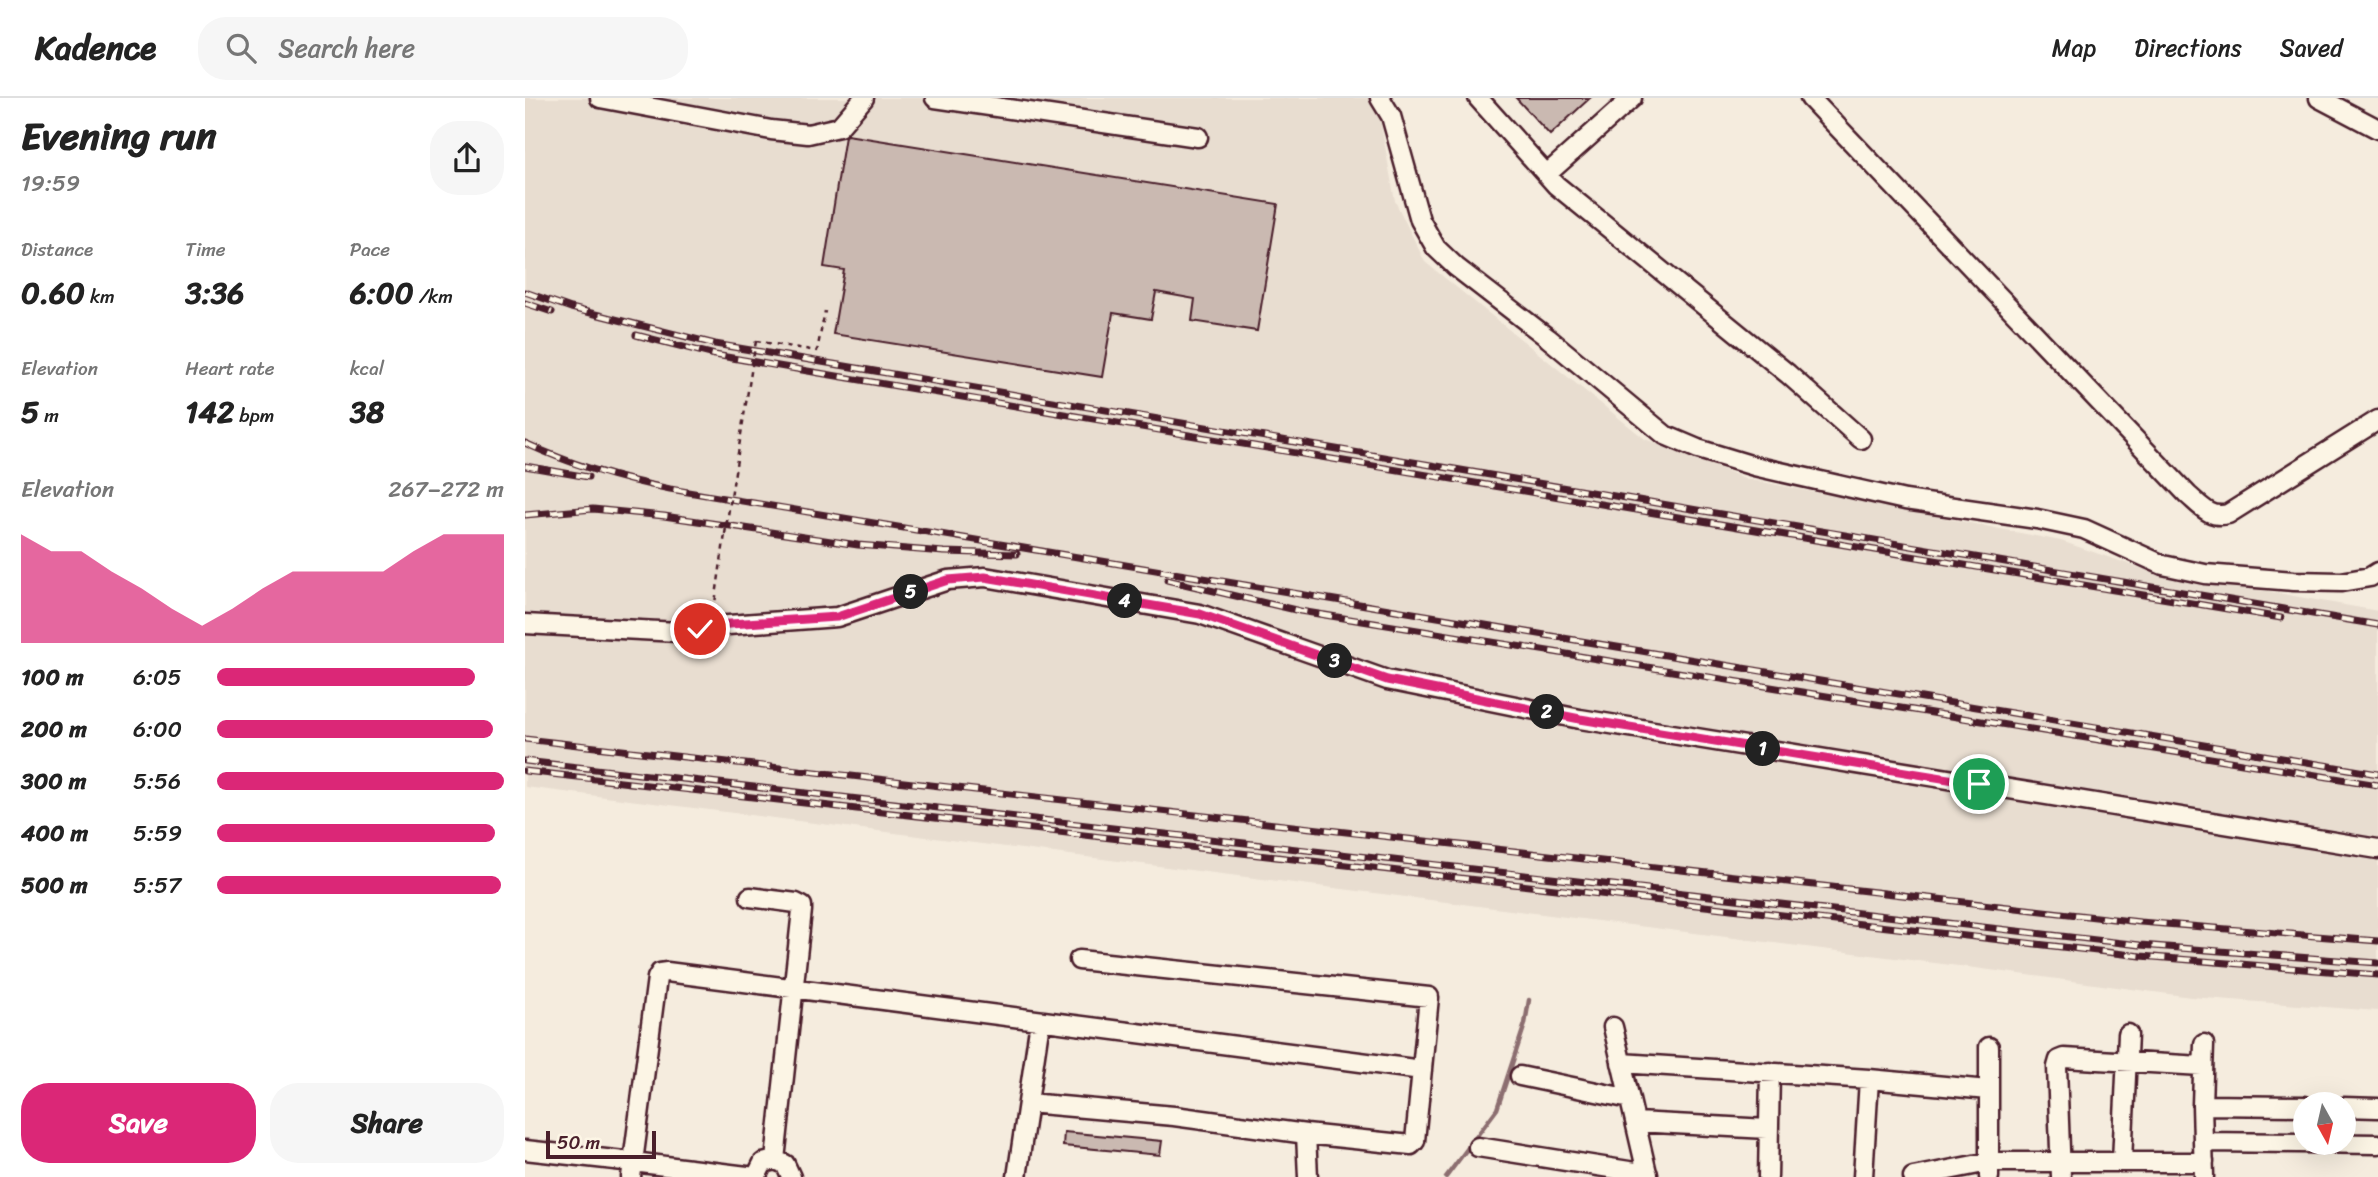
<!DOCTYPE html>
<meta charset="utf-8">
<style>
:root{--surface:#fff;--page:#f6f6f6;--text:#222;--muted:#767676;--line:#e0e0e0;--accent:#db2777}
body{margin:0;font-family:Sriracha,sans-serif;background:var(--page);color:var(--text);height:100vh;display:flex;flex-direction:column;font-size:26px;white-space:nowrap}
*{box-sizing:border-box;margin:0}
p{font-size:23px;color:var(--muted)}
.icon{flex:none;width:38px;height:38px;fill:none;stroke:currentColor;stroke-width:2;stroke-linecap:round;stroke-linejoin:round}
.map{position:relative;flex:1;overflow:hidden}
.drawer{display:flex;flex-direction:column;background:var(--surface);width:525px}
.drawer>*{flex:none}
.needle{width:46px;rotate:172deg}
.fabs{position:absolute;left:1768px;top:994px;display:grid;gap:14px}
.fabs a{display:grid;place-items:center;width:63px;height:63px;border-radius:50%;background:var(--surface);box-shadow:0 7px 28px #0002;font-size:35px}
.scale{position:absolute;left:21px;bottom:18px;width:110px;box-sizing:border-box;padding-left:7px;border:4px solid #4a1f2b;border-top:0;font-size:19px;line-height:24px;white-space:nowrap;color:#4a1f2b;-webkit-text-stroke:5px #fcf5e5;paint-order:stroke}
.pin{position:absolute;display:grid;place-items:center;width:60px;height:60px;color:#fff;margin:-30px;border:4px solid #fff;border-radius:50%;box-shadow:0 2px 7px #0007}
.km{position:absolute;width:35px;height:35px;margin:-18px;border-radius:50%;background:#222;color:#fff;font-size:19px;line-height:35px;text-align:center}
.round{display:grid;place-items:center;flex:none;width:74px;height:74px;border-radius:28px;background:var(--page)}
.headline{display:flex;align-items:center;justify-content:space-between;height:119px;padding:0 21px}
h1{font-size:38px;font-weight:700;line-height:52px}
.stats{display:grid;grid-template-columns:repeat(3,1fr);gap:10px;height:119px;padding:7px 21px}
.stats div{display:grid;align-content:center}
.stats b{font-size:30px;font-weight:700}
.stats small{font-size:19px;font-weight:400}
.stats p{font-size:19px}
.chart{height:196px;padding:14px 21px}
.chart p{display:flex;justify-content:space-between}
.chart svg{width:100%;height:126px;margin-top:7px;fill:var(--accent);opacity:.7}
.cta{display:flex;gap:14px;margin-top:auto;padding:14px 21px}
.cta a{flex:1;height:80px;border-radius:28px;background:var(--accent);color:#fff;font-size:28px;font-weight:700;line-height:80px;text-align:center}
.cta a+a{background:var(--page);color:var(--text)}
ul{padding:0 21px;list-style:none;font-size:23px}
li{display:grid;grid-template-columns:112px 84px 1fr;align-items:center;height:52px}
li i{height:18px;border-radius:9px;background:var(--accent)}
header{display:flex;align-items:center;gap:42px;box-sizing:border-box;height:98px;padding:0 35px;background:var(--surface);border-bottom:2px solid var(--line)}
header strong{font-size:33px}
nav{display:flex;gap:38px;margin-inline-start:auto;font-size:24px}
.search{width:490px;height:63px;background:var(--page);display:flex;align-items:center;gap:18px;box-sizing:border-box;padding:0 24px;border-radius:28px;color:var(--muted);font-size:26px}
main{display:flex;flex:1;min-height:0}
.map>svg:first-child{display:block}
.built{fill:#e8ddd0}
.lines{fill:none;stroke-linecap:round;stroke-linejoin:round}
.stream{stroke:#8c6e70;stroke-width:4.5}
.building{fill:#cab9b1;stroke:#4a1f2b;stroke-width:2}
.minor-casing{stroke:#4a1f2b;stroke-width:23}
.path{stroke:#4a1f2b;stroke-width:2.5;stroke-dasharray:5 5;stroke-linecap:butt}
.minor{stroke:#fcf5e5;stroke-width:18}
.rail-casing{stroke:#4a1f2b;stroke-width:7}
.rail{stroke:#fcf5e5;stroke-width:4.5;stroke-dasharray:13;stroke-linecap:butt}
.path-bridge{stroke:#4a1f2b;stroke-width:2.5;stroke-dasharray:5 5;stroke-linecap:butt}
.route-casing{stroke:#fff;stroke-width:14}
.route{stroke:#db2777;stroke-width:9}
</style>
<header>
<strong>Kadence</strong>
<div class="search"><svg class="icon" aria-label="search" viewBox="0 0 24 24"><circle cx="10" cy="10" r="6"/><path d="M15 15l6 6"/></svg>Search here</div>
<nav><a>Map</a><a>Directions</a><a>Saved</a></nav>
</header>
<main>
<section class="drawer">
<div class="headline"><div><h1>Evening run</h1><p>19:59</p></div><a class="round"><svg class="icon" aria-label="share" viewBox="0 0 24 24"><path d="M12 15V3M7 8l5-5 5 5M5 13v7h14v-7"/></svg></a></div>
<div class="stats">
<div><p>Distance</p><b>0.60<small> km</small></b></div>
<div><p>Time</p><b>3:36</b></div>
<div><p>Pace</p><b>6:00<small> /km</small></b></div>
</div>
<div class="stats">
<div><p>Elevation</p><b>5<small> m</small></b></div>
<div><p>Heart rate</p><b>142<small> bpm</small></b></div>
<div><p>kcal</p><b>38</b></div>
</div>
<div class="chart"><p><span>Elevation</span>267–272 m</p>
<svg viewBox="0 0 160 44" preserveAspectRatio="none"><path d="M0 44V6L10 12L20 12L30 19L40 25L50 32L60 38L70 32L80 25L90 19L100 19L110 19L120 19L130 12L140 6L150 6L160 6V44z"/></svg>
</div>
<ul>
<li><b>100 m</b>6:05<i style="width:90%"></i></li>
<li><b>200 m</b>6:00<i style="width:96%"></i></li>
<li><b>300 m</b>5:56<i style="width:100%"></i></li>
<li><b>400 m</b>5:59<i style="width:97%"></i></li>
<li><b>500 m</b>5:57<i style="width:99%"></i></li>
</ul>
<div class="cta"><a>Save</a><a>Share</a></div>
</section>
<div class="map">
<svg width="1853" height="1079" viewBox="0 0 1853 1079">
<rect width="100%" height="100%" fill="#f5ecde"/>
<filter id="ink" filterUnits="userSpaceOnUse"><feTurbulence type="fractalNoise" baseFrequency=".0143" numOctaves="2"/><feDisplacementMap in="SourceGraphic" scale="14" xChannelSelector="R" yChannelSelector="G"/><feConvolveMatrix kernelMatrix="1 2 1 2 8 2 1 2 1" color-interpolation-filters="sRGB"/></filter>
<g filter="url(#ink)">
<!-- built -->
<path class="built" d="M 0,0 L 845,0 L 853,10 L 870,103 L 900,164 L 1120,341 L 1222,381 L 1536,443 L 1618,471 L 1853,513 L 1853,913 L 1666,899 L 1450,870 L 0,689 Z"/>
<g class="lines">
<!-- stream -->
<path class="stream" d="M 921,1079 L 972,1011 L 1000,926 L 1004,902"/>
</g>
<!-- building -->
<path class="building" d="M 991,0 L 1065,0 L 1025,37 Z
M 322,37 L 753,106 L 732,233 L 667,223 L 670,201 L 631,194 L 626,221 L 588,215 L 577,279 L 308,236 L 319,172 L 299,169 L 320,38 Z
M 539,1034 L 637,1043 L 635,1057 L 538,1048 Z"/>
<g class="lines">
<defs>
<path id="minor" d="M 75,0 L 246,32 L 283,36 L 314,29 L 339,0
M 410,0 L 673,39
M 855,0 L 866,18 L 895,122 L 911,150 L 931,169 L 1023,240 L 1140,337 L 1173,351 L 1229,368 L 1380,402 L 1512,421 L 1559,431 L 1638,467 L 1680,476 L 1769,483 L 1816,484 L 1845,479 L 1853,474
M 953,0 L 1031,87 L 1263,276 L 1336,341
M 1285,0 L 1663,397 C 1675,407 1685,421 1703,416 L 1853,322
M 1794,0 L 1853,31
M 1022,76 L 1107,0
M 0,526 L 153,534 L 190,528 L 312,519 L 423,482 L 460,479 L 675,516 L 862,582 L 1055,621 L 1853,751
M 225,799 L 271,805 L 277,808 L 277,812 L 250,1062
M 1088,929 L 1123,1079
M 1679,946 L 1677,1007 L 1679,1079
M 1464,949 L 1464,1079
M 1096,965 L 1344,981 L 1463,992
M 995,978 L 1105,1001
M 503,1005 L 649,1018 L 781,1036 L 886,1047 L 890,1043 L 904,899 L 554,862
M 1677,1007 L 1780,1008
M 1818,1009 L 1853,1010
M 1111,1024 L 1243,1031
M 781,1036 L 783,1079
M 1678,1044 L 1853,1046
M 953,1049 L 1123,1076
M 0,1052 L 108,1064 L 132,880 L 135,875 L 142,874 L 897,972
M 1597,1063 L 1603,936
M 106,1079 L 108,1064 L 230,1079
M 231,1079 L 238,1065 L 250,1062 L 260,1066 L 266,1079
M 492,1079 L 515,923
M 1243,1079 L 1245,974
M 1338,1079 L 1344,981
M 1388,1079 L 1464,1064 L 1679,1064
M 1536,1079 L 1532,969 L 1534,962 L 1539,960 L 1677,968"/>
</defs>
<!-- minor casing -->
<use href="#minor" class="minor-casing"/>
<!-- path -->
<path class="path" d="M 231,243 L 292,253 L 300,213
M 189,512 L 200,436"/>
<!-- minor -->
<use href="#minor" class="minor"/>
<defs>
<path id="rail" d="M 0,194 L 46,210 L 190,246 L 1853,527
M 0,205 L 27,214
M 111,237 L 190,257 L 300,276 L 1756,520
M 0,345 C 47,367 94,381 145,391 L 1853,676
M 0,368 L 63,379
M 0,417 L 68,411 L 139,418 L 333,447 L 419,454 L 492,456
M 642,482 L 775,513 L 1853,687
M 0,641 L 1615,824 L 1853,843
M 0,663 L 1615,847 L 1853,865
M 0,673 L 1616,858 L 1853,877"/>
</defs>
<!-- rail casing -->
<use href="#rail" class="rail-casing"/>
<!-- rail -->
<use href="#rail" class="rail"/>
<!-- path-bridge -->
<path class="path-bridge" d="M 200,436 L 231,243"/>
</g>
</g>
<g class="lines" filter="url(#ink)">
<defs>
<path id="route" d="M 175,531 L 190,527 L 312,519 L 423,482 L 460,479 L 675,516 L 862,582 L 1055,621 L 1454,686"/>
</defs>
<!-- route casing -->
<use href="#route" class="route-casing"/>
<!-- route -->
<use href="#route" class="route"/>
</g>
</svg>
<div class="fabs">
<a><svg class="needle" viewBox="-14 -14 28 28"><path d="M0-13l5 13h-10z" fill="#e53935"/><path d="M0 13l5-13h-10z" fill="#767676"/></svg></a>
</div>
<div class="scale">50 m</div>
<div class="pin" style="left:1454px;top:686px;background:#1e9e55"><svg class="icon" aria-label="arrive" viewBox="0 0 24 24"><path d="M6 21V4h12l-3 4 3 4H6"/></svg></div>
<div class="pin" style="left:175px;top:531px;background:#d93025"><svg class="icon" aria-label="check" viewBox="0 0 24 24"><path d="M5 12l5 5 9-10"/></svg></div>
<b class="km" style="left:1238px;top:651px">1</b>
<b class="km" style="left:1022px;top:614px">2</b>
<b class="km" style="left:810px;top:563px">3</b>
<b class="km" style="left:600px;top:503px">4</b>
<b class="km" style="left:386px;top:494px">5</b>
</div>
</main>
